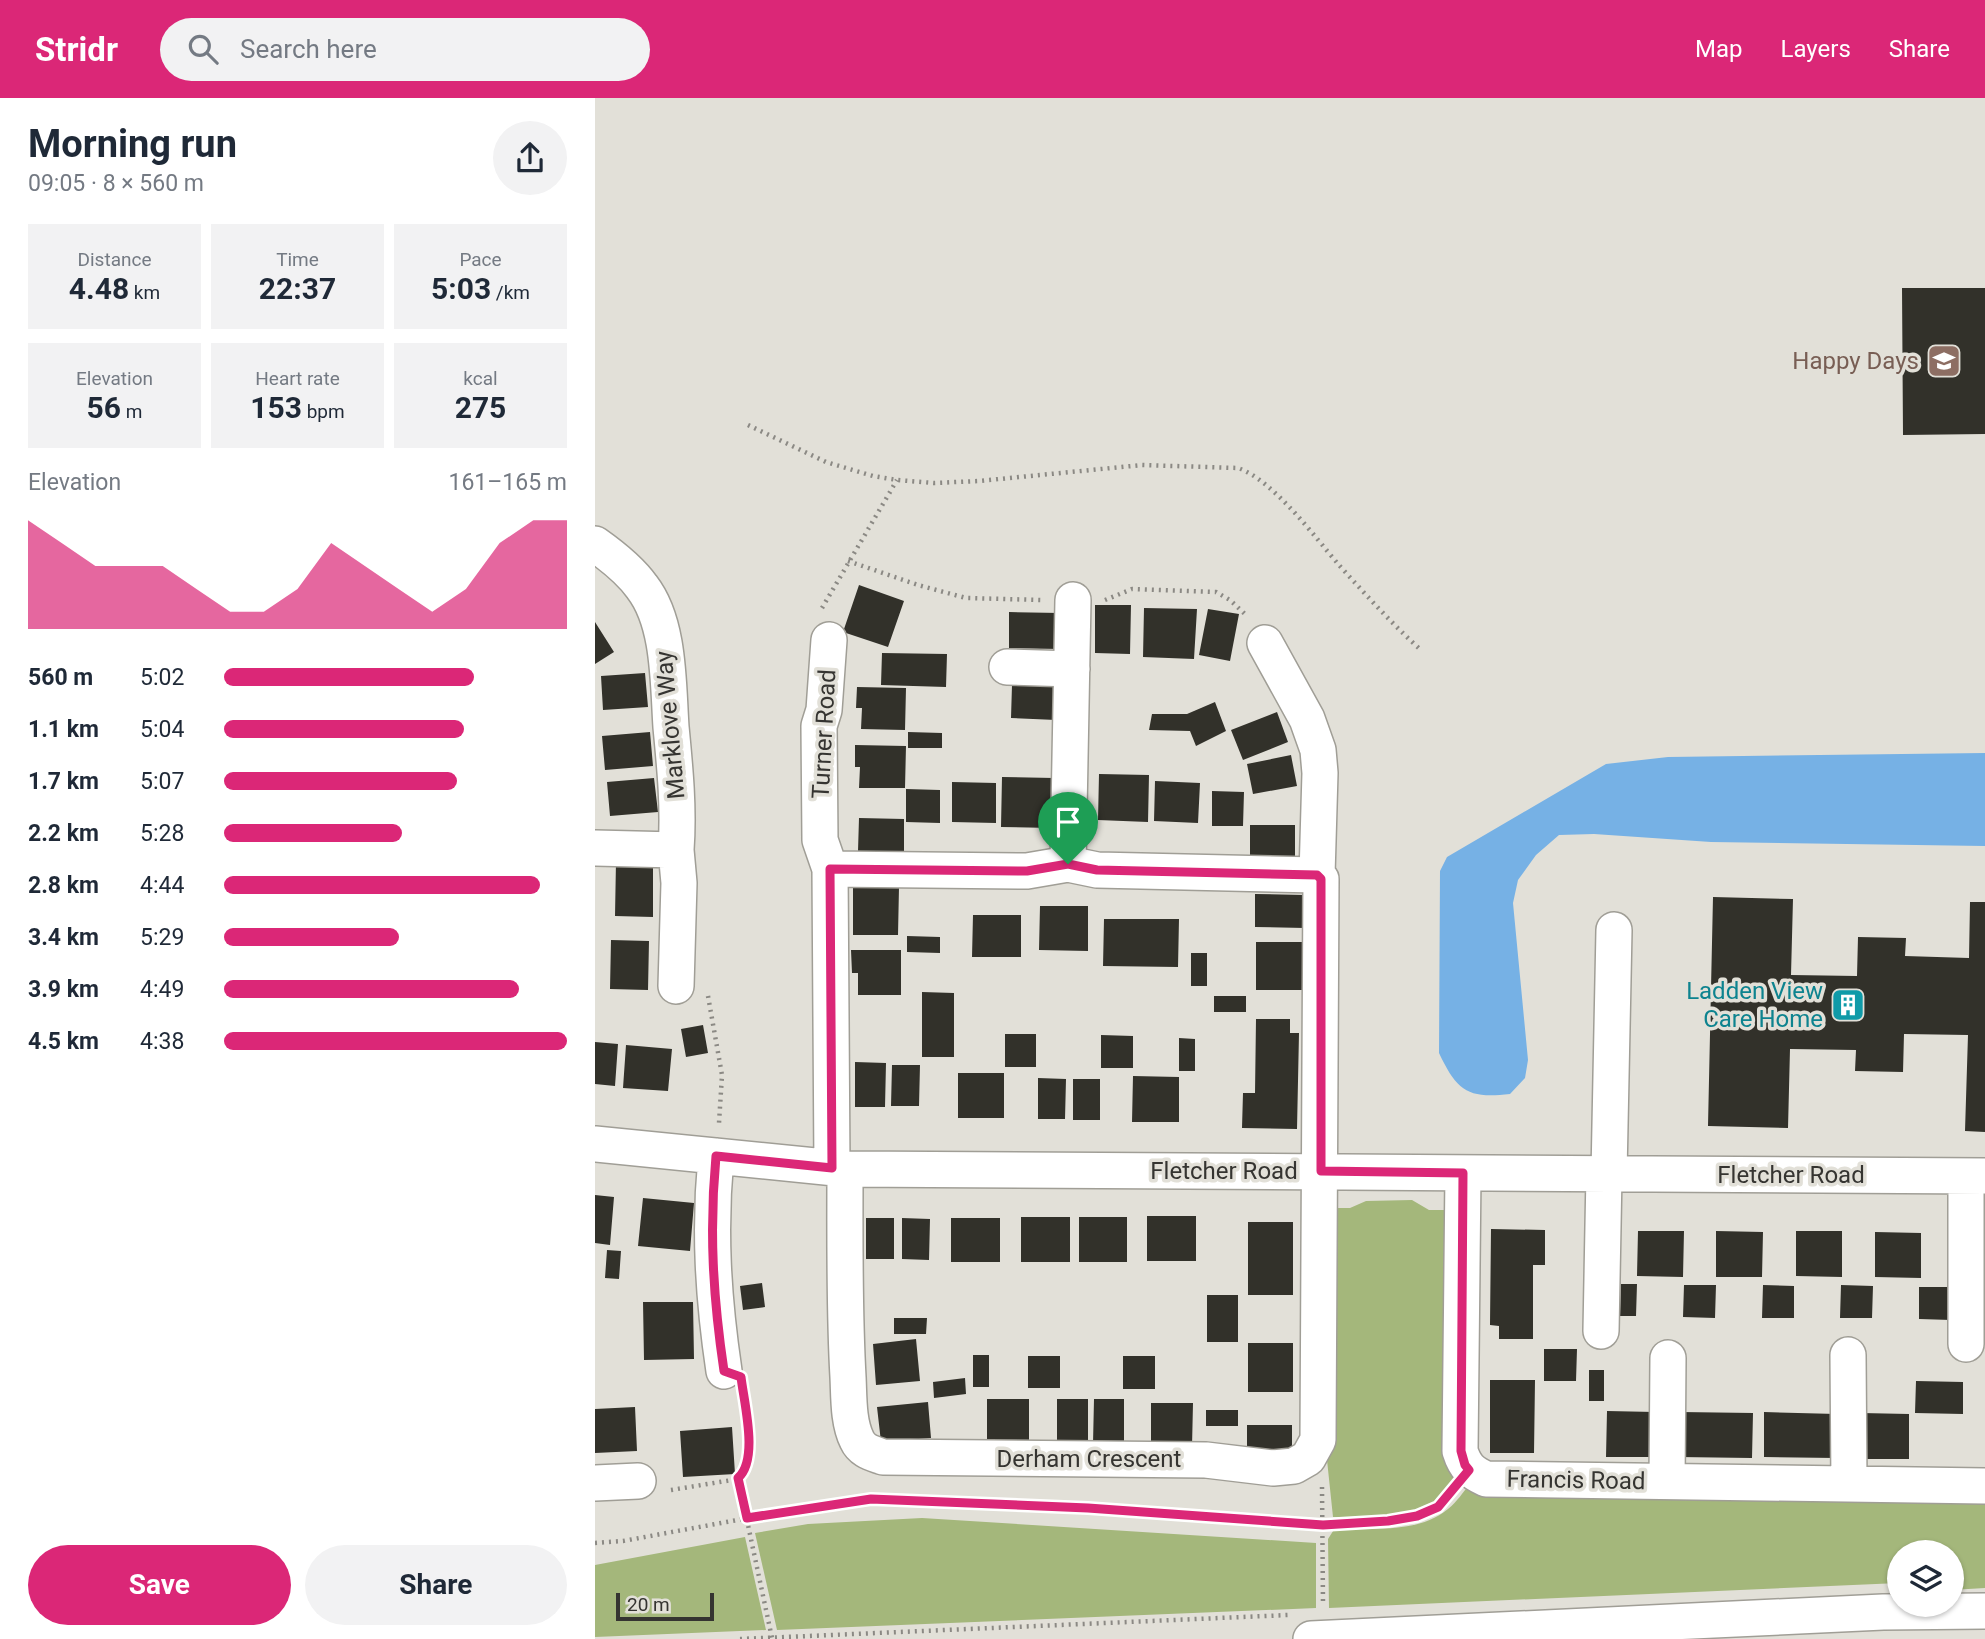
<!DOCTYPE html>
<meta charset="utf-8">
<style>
:root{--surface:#fff;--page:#f2f2f3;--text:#1f2937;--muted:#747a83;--accent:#db2777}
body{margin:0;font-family:Roboto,sans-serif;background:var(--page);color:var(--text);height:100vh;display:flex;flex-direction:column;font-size:26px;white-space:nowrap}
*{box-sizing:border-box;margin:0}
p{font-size:23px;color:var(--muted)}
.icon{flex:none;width:38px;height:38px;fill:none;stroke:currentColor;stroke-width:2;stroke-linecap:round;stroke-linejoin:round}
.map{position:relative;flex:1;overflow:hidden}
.drawer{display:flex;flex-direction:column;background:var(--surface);width:595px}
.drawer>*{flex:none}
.fabs{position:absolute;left:1292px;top:1442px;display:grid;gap:14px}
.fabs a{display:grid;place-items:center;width:77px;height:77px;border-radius:50%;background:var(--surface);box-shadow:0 2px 5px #0004;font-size:35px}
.scale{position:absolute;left:21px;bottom:18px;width:98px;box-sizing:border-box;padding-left:7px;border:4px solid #353431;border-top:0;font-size:19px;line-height:24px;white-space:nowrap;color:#353431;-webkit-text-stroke:5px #e2e0d8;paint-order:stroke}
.pin{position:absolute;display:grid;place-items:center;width:60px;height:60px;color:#fff;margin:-72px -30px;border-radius:50% 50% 50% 0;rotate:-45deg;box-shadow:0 0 7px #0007}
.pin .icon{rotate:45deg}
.round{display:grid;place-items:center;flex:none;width:74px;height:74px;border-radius:37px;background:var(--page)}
.summary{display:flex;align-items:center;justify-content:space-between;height:119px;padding:0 28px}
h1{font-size:38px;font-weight:700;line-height:52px}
.metrics{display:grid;grid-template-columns:repeat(3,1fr);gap:10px;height:119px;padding:7px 28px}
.metrics div{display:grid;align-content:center;border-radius:0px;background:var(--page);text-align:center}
.metrics b{font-size:30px;font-weight:700}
.metrics small{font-size:19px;font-weight:400}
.metrics p{font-size:19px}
.chart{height:196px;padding:14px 28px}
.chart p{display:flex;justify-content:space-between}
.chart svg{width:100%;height:126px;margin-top:7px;fill:var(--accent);opacity:.7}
.primary-button{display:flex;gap:14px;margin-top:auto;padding:14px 28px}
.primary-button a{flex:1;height:80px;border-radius:42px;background:var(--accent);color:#fff;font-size:28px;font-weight:700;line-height:80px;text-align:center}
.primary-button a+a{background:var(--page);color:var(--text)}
ul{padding:0 28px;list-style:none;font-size:23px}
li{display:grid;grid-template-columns:112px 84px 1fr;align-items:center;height:52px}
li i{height:18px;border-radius:9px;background:var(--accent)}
header{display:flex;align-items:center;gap:42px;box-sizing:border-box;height:98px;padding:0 35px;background:var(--accent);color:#fff}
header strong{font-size:33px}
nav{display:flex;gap:38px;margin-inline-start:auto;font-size:24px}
.search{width:490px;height:63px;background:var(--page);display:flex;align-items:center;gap:18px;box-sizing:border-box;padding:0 24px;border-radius:38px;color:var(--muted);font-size:26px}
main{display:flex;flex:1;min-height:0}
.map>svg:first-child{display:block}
.green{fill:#a4b77b}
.water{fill:#76b1e5}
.building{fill:#32312a}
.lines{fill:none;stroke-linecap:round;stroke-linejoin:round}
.minor-casing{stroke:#a09e96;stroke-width:38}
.path{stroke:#8b8984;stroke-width:4.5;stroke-dasharray:2 5;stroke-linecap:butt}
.minor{stroke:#fff;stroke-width:35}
.route-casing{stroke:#fff;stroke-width:14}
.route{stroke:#db2777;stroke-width:9}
.labels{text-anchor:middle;stroke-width:7;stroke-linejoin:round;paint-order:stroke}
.education-label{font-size:24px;fill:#785e54;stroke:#e2e0d8;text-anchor:end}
.street-label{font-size:24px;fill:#353431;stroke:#e2e0d8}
.culture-label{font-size:24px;fill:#0d838f;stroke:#e2e0d8;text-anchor:end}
</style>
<header>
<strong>Stridr</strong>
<div class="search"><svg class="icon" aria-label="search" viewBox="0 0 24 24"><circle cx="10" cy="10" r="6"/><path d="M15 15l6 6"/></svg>Search here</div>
<nav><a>Map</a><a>Layers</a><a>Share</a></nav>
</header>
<main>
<section class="drawer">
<div class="summary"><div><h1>Morning run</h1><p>09:05 · 8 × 560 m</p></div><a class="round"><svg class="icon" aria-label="share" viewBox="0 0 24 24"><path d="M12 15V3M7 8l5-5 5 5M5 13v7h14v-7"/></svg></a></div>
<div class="metrics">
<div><p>Distance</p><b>4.48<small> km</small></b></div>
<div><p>Time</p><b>22:37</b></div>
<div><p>Pace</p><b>5:03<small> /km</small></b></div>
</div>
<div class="metrics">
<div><p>Elevation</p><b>56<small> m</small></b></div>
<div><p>Heart rate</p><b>153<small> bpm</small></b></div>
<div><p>kcal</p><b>275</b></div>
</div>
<div class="chart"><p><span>Elevation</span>161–165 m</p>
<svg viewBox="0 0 160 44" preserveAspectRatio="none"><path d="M0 44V6L10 14L20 22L30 22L40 22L50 30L60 38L70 38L80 30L90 14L100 22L110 30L120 38L130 30L140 14L150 6L160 6V44z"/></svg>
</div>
<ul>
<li><b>560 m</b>5:02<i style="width:73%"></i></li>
<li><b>1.1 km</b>5:04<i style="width:70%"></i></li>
<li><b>1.7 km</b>5:07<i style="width:68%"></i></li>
<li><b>2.2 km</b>5:28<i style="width:52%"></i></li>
<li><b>2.8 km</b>4:44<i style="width:92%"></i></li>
<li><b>3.4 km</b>5:29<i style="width:51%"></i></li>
<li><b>3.9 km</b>4:49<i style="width:86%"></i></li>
<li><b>4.5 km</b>4:38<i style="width:100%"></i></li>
</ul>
<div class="primary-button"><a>Save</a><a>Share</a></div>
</section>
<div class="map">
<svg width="1390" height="1541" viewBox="0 0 1390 1541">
<rect width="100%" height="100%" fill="#e2e0d8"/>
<!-- green -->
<path class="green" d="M 817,1102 L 834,1112 L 863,1112 L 866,1378 C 857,1389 847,1401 835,1408 C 810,1424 766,1420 738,1419 L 732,1362 L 739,1347 L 741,1334 L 741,1286 L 731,1278 L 737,1110 L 755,1110 L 771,1103 Z
M 875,1386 L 1390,1396 L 1390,1490 L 1356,1492 L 1356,1454 L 1304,1454 L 1304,1485 L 734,1510 L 733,1441 L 740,1430 C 777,1430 823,1436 853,1411 C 862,1404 868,1394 875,1386 Z
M 327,1420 L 721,1445 L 721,1510 L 182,1532 L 160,1435 L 213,1426 Z
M 150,1439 L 171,1532 L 0,1539 L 0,1467 Z"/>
<!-- water -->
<path class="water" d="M 1390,655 L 1390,748 L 1116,744 L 999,736 L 964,737 L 941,757 L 923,782 L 918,805 L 933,962 L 930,980 L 915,996 C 873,1001 862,993 844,955 L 845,773 L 852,759 L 1011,666 L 1073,659 Z"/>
<!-- building -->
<path class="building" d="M 1307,190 L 1390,190 L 1390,336 L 1308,337 Z
M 264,487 L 309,503 L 293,549 L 248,534 Z
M 500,507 L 536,507 L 535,556 L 500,555 Z
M 549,510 L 602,511 L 599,561 L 548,559 Z
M 613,511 L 644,516 L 635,563 L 604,557 Z
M 414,514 L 465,515 L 465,551 L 414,550 Z
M 0,524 L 19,554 L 0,566 Z
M 287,555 L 352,556 L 351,589 L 286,587 Z
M 50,575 L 53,609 L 8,612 L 6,578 Z
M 417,587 L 463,588 L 461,622 L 416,620 Z
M 262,589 L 311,590 L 310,632 L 266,631 L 267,610 L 261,610 Z
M 620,604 L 631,633 L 601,648 L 595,633 L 554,632 L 557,616 L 592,616 Z
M 682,614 L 693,644 L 648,662 L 636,632 Z
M 55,634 L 58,668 L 10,672 L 7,638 Z
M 313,634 L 347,635 L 347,650 L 313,650 Z
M 260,647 L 311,648 L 310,690 L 264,690 L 265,669 L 260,669 Z
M 696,657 L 702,688 L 658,696 L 652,666 Z
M 504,676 L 554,677 L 553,724 L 503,722 Z
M 407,679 L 459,680 L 458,730 L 406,729 Z
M 59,680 L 63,714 L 15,718 L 12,684 Z
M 560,683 L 605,685 L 603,725 L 559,723 Z
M 357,684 L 401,685 L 401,725 L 357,724 Z
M 311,691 L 345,692 L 345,725 L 311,724 Z
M 617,693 L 649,694 L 648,728 L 617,728 Z
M 264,720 L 309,721 L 309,754 L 263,753 Z
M 655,727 L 700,727 L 700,760 L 655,760 Z
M 21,763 L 58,763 L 58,819 L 20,818 Z
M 258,788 L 304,789 L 303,837 L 258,837 Z
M 660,796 L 710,797 L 710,830 L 660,829 Z
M 1118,799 L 1198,801 L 1196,877 L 1262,878 L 1263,839 L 1311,840 L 1310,858 L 1374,860 L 1375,804 L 1390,804 L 1390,1034 L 1370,1033 L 1373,937 L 1309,936 L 1308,974 L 1260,973 L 1261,952 L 1195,951 L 1193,1030 L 1113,1028 Z
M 445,808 L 493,808 L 493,853 L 444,852 Z
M 378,817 L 426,817 L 426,859 L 377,859 Z
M 509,821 L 584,821 L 583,869 L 508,868 Z
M 312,838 L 345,839 L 345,855 L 312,854 Z
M 16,842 L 54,843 L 53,892 L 15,891 Z
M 661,844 L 708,844 L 708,892 L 661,892 Z
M 256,852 L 306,852 L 306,897 L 263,897 L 263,875 L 257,875 Z
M 596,855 L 612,855 L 612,888 L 596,888 Z
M 327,894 L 359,895 L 359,959 L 327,959 Z
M 619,898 L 651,898 L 651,914 L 619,914 Z
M 661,921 L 695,921 L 695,935 L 704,935 L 702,1031 L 647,1030 L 648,995 L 660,995 Z
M 108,927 L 113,955 L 91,959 L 86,931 Z
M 410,936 L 441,936 L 441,969 L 410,969 Z
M 506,937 L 538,938 L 538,970 L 506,970 Z
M 584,940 L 600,941 L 600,973 L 584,973 Z
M 0,944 L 23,946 L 20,988 L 0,986 Z
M 31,947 L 77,951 L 73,993 L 28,990 Z
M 260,964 L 291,965 L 290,1009 L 260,1009 Z
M 297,967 L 325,967 L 324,1008 L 296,1008 Z
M 363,975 L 409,975 L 409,1020 L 363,1020 Z
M 538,978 L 584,979 L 584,1024 L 537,1024 Z
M 443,980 L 471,981 L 470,1021 L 443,1021 Z
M 478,981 L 505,981 L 505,1022 L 478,1022 Z
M 0,1097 L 19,1099 L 15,1147 L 0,1145 Z
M 48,1100 L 99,1105 L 95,1153 L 43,1148 Z
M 552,1118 L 601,1118 L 601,1163 L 552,1163 Z
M 426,1119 L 475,1119 L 475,1164 L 426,1164 Z
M 484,1119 L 532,1119 L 532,1164 L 484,1164 Z
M 271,1120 L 299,1120 L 299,1161 L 271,1161 Z
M 307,1120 L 335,1121 L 334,1162 L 307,1161 Z
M 356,1120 L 405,1120 L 405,1164 L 356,1164 Z
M 653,1124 L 698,1124 L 698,1197 L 653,1197 Z
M 896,1131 L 950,1132 L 950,1167 L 938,1167 L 938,1241 L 904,1241 L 904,1228 L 895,1227 Z
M 1043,1133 L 1089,1133 L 1088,1179 L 1042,1178 Z
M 1121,1133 L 1168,1134 L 1167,1179 L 1121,1179 Z
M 1201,1133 L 1247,1133 L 1247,1179 L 1201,1178 Z
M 1280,1134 L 1326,1135 L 1326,1180 L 1280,1179 Z
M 12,1152 L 26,1153 L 24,1181 L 10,1180 Z
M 167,1185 L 170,1209 L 148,1212 L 145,1188 Z
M 1026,1186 L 1042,1186 L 1041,1218 L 1025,1218 Z
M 1089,1187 L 1121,1187 L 1120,1220 L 1088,1219 Z
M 1168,1187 L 1199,1188 L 1199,1220 L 1167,1220 Z
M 1246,1187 L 1278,1188 L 1277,1220 L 1245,1220 Z
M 1324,1189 L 1356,1189 L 1356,1222 L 1324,1221 Z
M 612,1197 L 643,1197 L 643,1244 L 612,1244 Z
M 48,1204 L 98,1204 L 99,1261 L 49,1262 Z
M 299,1220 L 332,1220 L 331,1236 L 299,1236 Z
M 321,1241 L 325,1283 L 281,1287 L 278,1246 Z
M 653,1245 L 698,1245 L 698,1294 L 653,1294 Z
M 949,1251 L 982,1251 L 981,1283 L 949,1283 Z
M 378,1257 L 394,1257 L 394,1289 L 378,1289 Z
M 433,1258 L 465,1258 L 465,1290 L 433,1290 Z
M 528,1258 L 560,1258 L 560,1291 L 528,1291 Z
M 994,1272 L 1009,1272 L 1009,1303 L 994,1303 Z
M 370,1280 L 371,1296 L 339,1300 L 338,1284 Z
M 895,1282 L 940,1282 L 939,1355 L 895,1355 Z
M 1321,1283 L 1368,1284 L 1368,1316 L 1320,1315 Z
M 392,1301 L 434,1301 L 434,1345 L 392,1345 Z
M 462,1301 L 493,1301 L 493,1345 L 462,1345 Z
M 499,1301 L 529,1301 L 529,1345 L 498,1346 Z
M 333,1304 L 336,1340 L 286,1344 L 282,1309 Z
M 556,1305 L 598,1305 L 597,1349 L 556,1349 Z
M 40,1309 L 42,1353 L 0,1355 L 0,1311 Z
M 611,1312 L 643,1312 L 643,1328 L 611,1328 Z
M 1012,1313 L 1060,1314 L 1059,1359 L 1011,1359 Z
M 1085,1314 L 1158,1315 L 1157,1360 L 1084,1359 Z
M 1169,1314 L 1242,1316 L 1241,1360 L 1169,1359 Z
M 1266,1315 L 1314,1316 L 1314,1361 L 1265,1361 Z
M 652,1327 L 697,1327 L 697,1354 L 652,1354 Z
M 137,1329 L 140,1376 L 88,1379 L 85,1333 Z"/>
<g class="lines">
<defs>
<path id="minor" d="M 0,446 C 17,458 35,472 47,489 C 75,525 73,586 76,629 C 80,670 84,711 81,752 L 0,750
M 234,542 L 229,612 L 224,628 L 225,742 L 235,771 L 237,1070
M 670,545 L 712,621 L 723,652 L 725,675 L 722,777
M 412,569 L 477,571
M 81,752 L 84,785 L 81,888
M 473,766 L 478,502
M 235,771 L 432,773 L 473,766 L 502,772 L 722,777 L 726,781 L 723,1342 L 713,1360 L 699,1368 L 678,1370 L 611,1362 L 288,1359 C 277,1355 267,1353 262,1342 C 253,1324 254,1299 253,1279 C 249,1209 250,1140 250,1071
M 0,1046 L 250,1071 L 1390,1078
M 121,1058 C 114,1132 118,1199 129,1273
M 868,1075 L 865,1353 C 870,1369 876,1374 891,1381 L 1390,1388
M 1014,1076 L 1019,832
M 1006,1233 L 1009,1076
M 1371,1246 L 1371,1078
M 1253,1257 L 1254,1386
M 1072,1383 L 1073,1260
M 0,1385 L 43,1383
M 716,1541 L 1288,1514 L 1390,1513"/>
</defs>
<!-- minor casing -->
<use href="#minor" class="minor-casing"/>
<!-- path -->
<path class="path" d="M 153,327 L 231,364 L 278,378 L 302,382 L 339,385 L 384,383 L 547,367 L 643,370 C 678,382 719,438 744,467 C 771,497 797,526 827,553
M 253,463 L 323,487 L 371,500 L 446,502
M 510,502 L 537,491 L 621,494 L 635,502 L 652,518
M 227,510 L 302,382
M 113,898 L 127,977 L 124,1025
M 143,1380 L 177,1540
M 727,1389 L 728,1506
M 76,1392 L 137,1382 L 150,1374 L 154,1353 L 148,1300
M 0,1445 L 28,1443 L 224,1407 L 276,1401 L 493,1410 L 728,1427 L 794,1423 L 822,1418 L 843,1409 L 855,1396
M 145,1541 L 693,1517"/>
<!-- minor -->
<use href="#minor" class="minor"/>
</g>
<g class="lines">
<defs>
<path id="route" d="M 473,766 L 502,772 L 722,777 L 726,781 L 726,1073 L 868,1075 L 866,1353 L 870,1367 L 874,1372 L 843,1409 L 822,1418 L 793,1423 L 728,1427 L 493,1410 L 276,1401 L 152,1420 L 143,1380 C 164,1362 149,1305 146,1279 L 129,1273 C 118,1199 114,1132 121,1058 L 237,1070 L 235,771 L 432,773 Z"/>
</defs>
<!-- route casing -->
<use href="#route" class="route-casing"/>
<!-- route -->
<use href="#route" class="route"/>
</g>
<!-- icons -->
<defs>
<symbol id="school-square" viewBox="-11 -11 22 22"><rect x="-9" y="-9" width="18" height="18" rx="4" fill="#8d6e63" stroke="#e2e0d8"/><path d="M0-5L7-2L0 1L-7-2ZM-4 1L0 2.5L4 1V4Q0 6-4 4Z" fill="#fff"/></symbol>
<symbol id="building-square" viewBox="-11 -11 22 22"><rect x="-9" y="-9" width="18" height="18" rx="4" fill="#0f9aa8" stroke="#e2e0d8"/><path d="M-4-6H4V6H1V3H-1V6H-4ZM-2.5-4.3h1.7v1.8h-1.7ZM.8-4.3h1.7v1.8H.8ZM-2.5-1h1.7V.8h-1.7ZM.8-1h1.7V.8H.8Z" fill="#fff"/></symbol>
</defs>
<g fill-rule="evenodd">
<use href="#school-square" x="1330" y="244" width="38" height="38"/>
<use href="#building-square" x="1234" y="888" width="38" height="38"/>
</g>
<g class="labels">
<!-- education labels -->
<g class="education-label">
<text x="1324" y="271">Happy Days</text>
</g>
<!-- street labels -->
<g class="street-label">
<text transform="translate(75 627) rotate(-95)" y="8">Marklove Way</text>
<text transform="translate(229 636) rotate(-87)" y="8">Turner Road</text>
<text x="629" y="1081">Fletcher Road</text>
<text x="1196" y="1085">Fletcher Road</text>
<text x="494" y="1369">Derham Crescent</text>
<text transform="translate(981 1382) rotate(1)" y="8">Francis Road</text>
</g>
<!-- culture labels -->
<g class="culture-label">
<text x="1228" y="901">Ladden View<tspan x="1228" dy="28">Care Home</tspan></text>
</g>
</g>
</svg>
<div class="fabs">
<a><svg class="icon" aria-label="layers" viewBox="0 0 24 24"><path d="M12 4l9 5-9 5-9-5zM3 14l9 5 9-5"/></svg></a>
</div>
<div class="scale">20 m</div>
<div class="pin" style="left:473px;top:766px;background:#1e9e55"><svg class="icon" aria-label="arrive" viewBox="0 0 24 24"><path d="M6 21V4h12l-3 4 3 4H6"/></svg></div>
</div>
</main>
